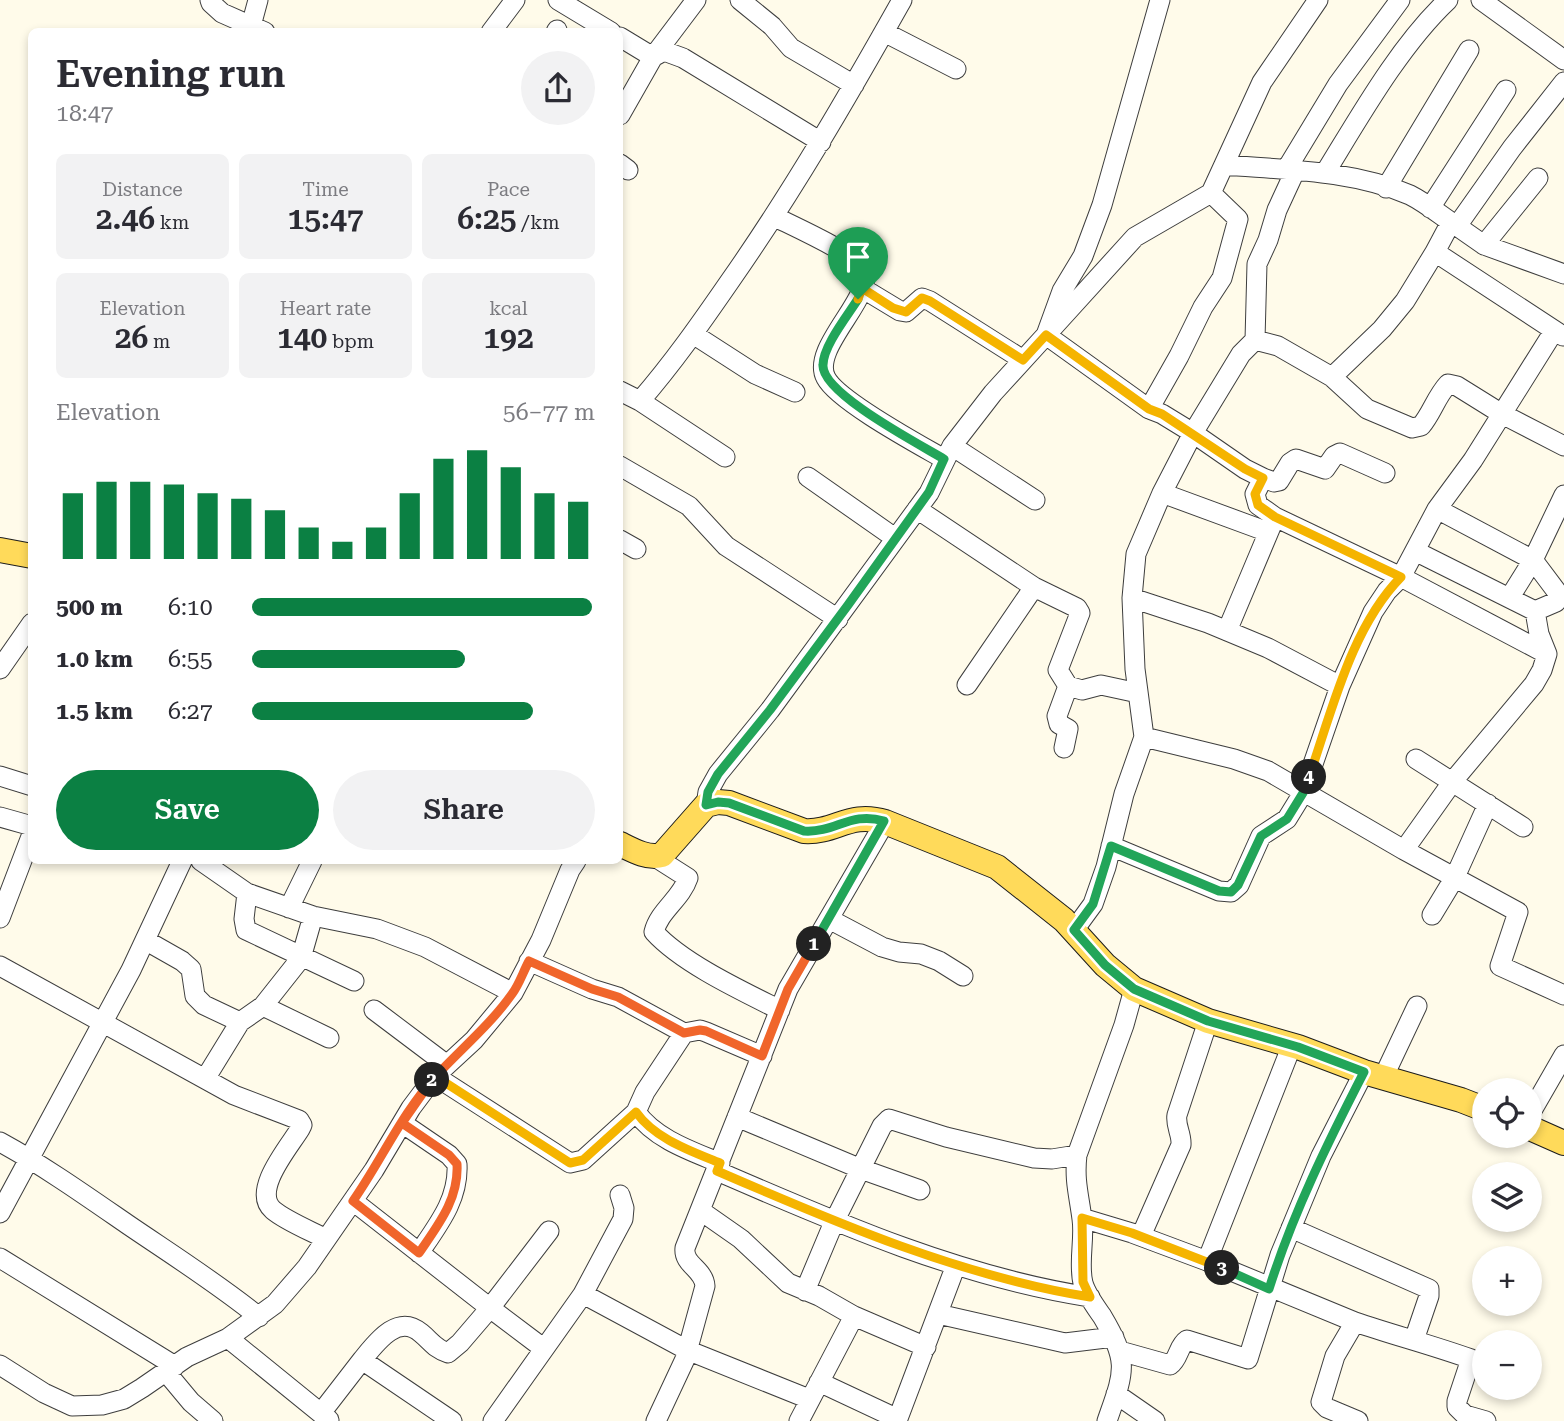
<!DOCTYPE html>
<meta charset="utf-8">
<style>
:root{--surface:#fff;--page:#f2f2f3;--text:#2b2b33;--muted:#7c7c81;--accent:#0b8043}
body{margin:0;font-family:"Roboto Serif",serif;background:var(--page);color:var(--text);height:100vh;display:flex;flex-direction:column;font-size:26px;white-space:nowrap}
*{box-sizing:border-box;margin:0}
p{font-size:23px;color:var(--muted)}
.icon{flex:none;width:38px;height:38px;fill:none;stroke:currentColor;stroke-width:2;stroke-linecap:round;stroke-linejoin:round}
.map{position:relative;flex:1;overflow:hidden}
.panel{position:absolute;left:28px;top:28px;width:595px;height:836px;display:flex;flex-direction:column;background:var(--surface);border-radius:10px;box-shadow:0 4px 10px #0003}
.panel>*{flex:none}
.buttons{position:absolute;left:1472px;top:1078px;display:grid;gap:14px}
.buttons a{display:grid;place-items:center;width:70px;height:70px;border-radius:50%;background:var(--surface);box-shadow:0 4px 10px #0003;font-size:35px}
.pin{position:absolute;display:grid;place-items:center;width:60px;height:60px;color:#fff;margin:-72px -30px;border-radius:50% 50% 50% 0;rotate:-45deg;box-shadow:0 0 7px #0007}
.pin .icon{rotate:45deg}
.km{position:absolute;width:35px;height:35px;margin:-18px;border-radius:50%;background:#222;color:#fff;font-size:19px;line-height:35px;text-align:center}
.round{display:grid;place-items:center;flex:none;width:74px;height:74px;border-radius:37px;background:var(--page)}
.head{display:flex;align-items:center;justify-content:space-between;height:119px;padding:0 28px}
h1{font-size:38px;font-weight:600;line-height:52px}
.figures{display:grid;grid-template-columns:repeat(3,1fr);gap:10px;height:119px;padding:7px 28px}
.figures div{display:grid;align-content:center;border-radius:10px;background:var(--page);text-align:center}
.figures b{font-size:30px;font-weight:600}
.figures small{font-size:19px;font-weight:400}
.figures p{font-size:19px}
.chart{height:196px;padding:14px 28px}
.chart p{display:flex;justify-content:space-between}
.chart svg{width:100%;height:126px;margin-top:7px;stroke:var(--accent);stroke-width:6}
.button{display:flex;gap:14px;margin-top:auto;padding:14px 28px}
.button a{flex:1;height:80px;border-radius:42px;background:var(--accent);color:#fff;font-size:28px;font-weight:600;line-height:80px;text-align:center}
.button a+a{background:var(--page);color:var(--text)}
ul{padding:0 28px;list-style:none;font-size:23px}
li{display:grid;grid-template-columns:112px 84px 1fr;align-items:center;height:52px}
li i{height:18px;border-radius:9px;background:var(--accent)}
.map>svg:first-child{display:block}
.lines{fill:none;stroke-linecap:round;stroke-linejoin:round}
.minor-casing{stroke:#3e3e3e;stroke-width:21}
.major-casing{stroke:#1c1c1c;stroke-width:26}
.minor{stroke:#fff;stroke-width:19}
.major{stroke:#ffda5a;stroke-width:24}
.split-1-casing{stroke:#fff;stroke-width:14}
.split-2-casing{stroke:#fff;stroke-width:14}
.split-3-casing{stroke:#fff;stroke-width:14}
.split-4-casing{stroke:#fff;stroke-width:14}
.split-5-casing{stroke:#fff;stroke-width:14}
.split-1{stroke:#22a559;stroke-width:9}
.split-2{stroke:#f0652b;stroke-width:9}
.split-3{stroke:#f5b400;stroke-width:9}
.split-4{stroke:#22a559;stroke-width:9}
.split-5{stroke:#f5b400;stroke-width:9}
</style>
<div class="map">
<svg width="1564" height="1421" viewBox="0 0 1564 1421">
<rect width="100%" height="100%" fill="#fffbea"/>
<g class="lines">
<defs>
<path id="minor" d="M 210,0 L 211,3 L 222,13 L 265,32
M 558,0 L 611,32
M 740,0 L 772,26 L 791,48 L 854,85
M 1481,0 L 1564,60
M 251,26 L 258,0
M 491,32 L 515,0
M 556,32 L 557,30
M 884,32 L 956,69
M 620,37 L 653,57 L 696,0
M 620,115 L 653,57 L 664,51 L 683,58 L 821,142
M 620,164 L 628,170
M 1224,165 C 1286,170 1352,170 1410,195 C 1424,202 1438,213 1451,222 L 1435,252 L 1563,336
M 1286,170 L 1338,84 L 1400,0
M 1325,173 C 1360,116 1400,45 1448,0
M 1386,188 L 1469,50
M 1430,208 L 1506,90
M 775,217 C 793,226 853,253 862,267 C 880,293 809,347 826,378 C 838,401 918,444 944,459
M 1451,222 L 1484,245 L 1564,274
M 1457,226 L 1512,148 L 1564,82
M 1484,245 L 1538,178
M 862,288 L 900,311 L 906,312 L 922,298 L 930,301 L 1023,360
M 693,334 L 755,374 L 795,392
M 1255,340 L 1257,264 L 1268,240 L 1277,210 L 1295,171
M 1332,377 L 1382,329 L 1405,301 L 1435,252
M 620,391 L 640,401 C 673,363 701,323 730,281 C 793,191 848,96 902,0
M 640,401 L 725,457
M 1149,409 L 1046,335 L 1135,237 L 1211,193 L 1262,82 L 1318,0
M 952,446 L 1035,500
M 620,466 L 689,506 L 726,546 L 838,619
M 808,477 L 895,538
M 1263,478 L 1274,482 L 1279,481 L 1290,463 L 1296,459 L 1325,469 L 1334,456 L 1340,453 L 1385,473
M 1162,493 L 1268,532
M 917,509 L 1034,587 L 967,685
M 1437,509 L 1533,560 L 1560,596 L 1556,602 L 1535,611
M 620,540 L 636,549
M 1034,587 L 1077,608 L 1080,613 L 1058,670 L 1068,686 L 1082,690 L 1101,685 L 1138,693
M 1510,597 L 1533,560 L 1564,495
M 1132,598 L 1208,623 L 1268,648 L 1340,686 L 1373,612 L 1387,591 L 1401,577 L 1437,509 L 1473,460 L 1554,331
M 1227,631 L 1275,517
M 1547,654 L 1401,577 L 1275,517 L 1258,505 L 1255,494 L 1263,478 L 1245,469 L 1193,433 L 1241,354 L 1255,340 L 1278,346 L 1332,377 L 1367,409 L 1412,428 L 1421,426 C 1432,413 1436,397 1448,384 L 1457,386 L 1502,414 L 1564,446
M 0,669 L 32,623
M 1144,737 L 1234,759 L 1268,771 L 1404,850 L 1518,912 L 1500,966 L 1564,995
M 1064,748 L 1068,729 L 1059,724 L 1057,716 L 1068,686
M 1416,759 L 1523,827
M 0,776 L 32,786
M 706,805 L 708,792 L 718,774 L 770,710 L 929,493 L 952,446 L 993,393 L 1046,335 L 1062,291 L 1083,256 L 1102,205 L 1160,0
M 0,817 L 32,826
M 1111,846 L 1219,891 L 1231,892 L 1239,885 L 1261,836 L 1287,819 L 1303,793 L 1340,686
M 1404,850 L 1453,781 L 1534,684 L 1542,670 L 1547,654 L 1539,634 L 1535,611 L 1415,551
M 655,857 L 688,878 C 681,899 659,911 654,932 C 682,963 742,991 780,1010
M 201,861 L 247,893 L 313,916 L 377,929 L 425,947 L 513,993
M 247,893 L 244,919 L 246,930 L 354,981
M 289,908 L 312,861
M 1432,915 L 1455,877 L 1488,804
M 0,918 L 32,834
M 829,919 L 882,947 L 899,952 L 921,954 L 939,961 L 963,976
M 1074,930 L 1093,904 L 1106,867 L 1124,794 L 1144,737 L 1135,669 L 1132,598 L 1136,554 L 1162,493 L 1193,433 L 1162,414 L 1149,409 L 1179,356 L 1203,307 L 1222,278 L 1238,219 L 1211,193
M 145,940 L 182,961 L 191,969 L 195,996 L 204,1005 L 240,1022
M 529,961 L 592,989 L 618,997 L 684,1033 L 700,1030 L 706,1032 L 762,1056
M 0,966 L 234,1095 L 299,1120 L 302,1125 L 300,1129 C 289,1147 251,1191 273,1210 C 286,1221 311,1231 326,1239
M 263,1006 L 329,1038
M 374,1010 L 447,1065
M 684,1033 L 645,1092 L 636,1112 C 655,1139 691,1151 720,1163
M 435,1076 L 570,1163 L 583,1160 L 636,1112
M 1383,1078 L 1417,1006
M 205,1079 L 240,1022 L 263,1006 L 301,958 L 313,916
M 1530,1114 L 1564,1055
M 737,1117 L 861,1169 L 920,1190
M 402,1123 L 449,1155 L 457,1164 C 459,1199 438,1225 419,1253
M 0,1142 C 44,1166 85,1195 127,1224 C 171,1254 217,1283 259,1317
M 717,1171 C 837,1223 960,1277 1090,1297
M 353,1201 L 490,1308 L 460,1343 L 448,1353 C 435,1349 431,1341 421,1333 C 397,1313 376,1343 362,1360
M 701,1211 L 741,1239 L 788,1283 L 819,1296 L 854,1316 L 926,1347
M 0,1213 L 131,970 L 182,861
M 1082,1218 L 1132,1233 L 1207,1261 L 1292,1045
M 1291,1228 L 1429,1289 L 1429,1296 L 1414,1340
M 1141,1236 L 1181,1145 C 1182,1134 1175,1126 1177,1115 L 1208,1021
M 0,1258 L 175,1366
M 1207,1261 L 1355,1322 L 1335,1356 L 1321,1402 L 1327,1408 L 1358,1421
M 805,1291 L 834,1222 L 882,1126 L 889,1119 L 946,1137 L 1034,1158 L 1052,1159 L 1077,1155
M 583,1294 L 623,1219 L 624,1208 L 620,1195
M 938,1314 L 1065,1343 L 1114,1337
M 1355,1322 C 1393,1335 1432,1345 1471,1359 L 1457,1401 L 1457,1407 L 1465,1415 L 1486,1421
M 228,1338 L 329,1420
M 543,1348 L 490,1308 L 549,1231
M 1120,1351 L 1170,1365 C 1179,1359 1178,1346 1187,1340 L 1248,1359 L 1280,1255 L 1321,1156 L 1364,1072
M 0,1365 L 44,1393 L 72,1406 L 102,1405 L 124,1399 L 142,1388 L 187,1357 L 228,1338 L 275,1304 L 307,1267 L 374,1170 L 411,1108 L 435,1076 L 474,1040 L 513,993 L 541,940 L 570,870 L 576,861
M 166,1372 L 191,1402 L 213,1421
M 819,1382 L 898,1419
M 1116,1394 L 1155,1421
M 321,1413 L 362,1360 L 452,1421
M 493,1421 L 583,1294 L 687,1350 L 809,1399
M 656,1421 L 685,1359 L 705,1286 C 704,1269 683,1265 685,1248 L 788,989 L 885,822
M 799,1421 L 854,1316
M 897,1421 L 956,1265
M 1107,1421 C 1124,1372 1130,1363 1102,1316 C 1095,1306 1086,1294 1083,1283 C 1078,1263 1085,1239 1082,1219 C 1079,1195 1074,1180 1077,1155 L 1124,1025 L 1134,989"/>
<path id="major" d="M 0,550 L 32,556
M 620,844 C 632,850 648,859 662,855 L 706,805 L 718,802 L 729,803 L 804,831 C 836,833 849,811 885,822 L 997,867 L 1064,920 L 1105,965 L 1134,989 L 1208,1021 L 1298,1047 L 1364,1072 L 1461,1100 L 1484,1109
M 1530,1128 L 1564,1143"/>
</defs>
<!-- minor casing -->
<use href="#minor" class="minor-casing"/>
<!-- major casing -->
<use href="#major" class="major-casing"/>
<!-- minor -->
<use href="#minor" class="minor"/>
<!-- major -->
<use href="#major" class="major"/>
</g>
<g class="lines">
<defs>
<path id="split-1" d="M 814,944 L 884,821 C 850,811 836,833 804,831 L 729,803 L 718,802 L 706,805 L 708,792 L 718,774 L 770,710 L 848,605 L 929,492 L 944,459 C 919,444 821,393 823,365 C 823,346 848,315 858,299"/>
<path id="split-2" d="M 432,1080 L 402,1123 L 449,1155 L 457,1164 C 459,1199 438,1225 419,1253 L 353,1201 C 381,1161 402,1113 436,1076 C 461,1049 490,1025 512,994 C 519,985 523,972 529,961 L 592,989 L 618,997 L 684,1033 L 700,1030 L 706,1031 L 762,1056 L 788,989 L 814,944"/>
<path id="split-3" d="M 432,1080 L 435,1076 L 570,1163 L 583,1160 L 636,1112 C 655,1139 691,1151 720,1163 L 717,1171 C 837,1223 960,1276 1090,1297 L 1083,1282 L 1082,1218 L 1132,1233 L 1222,1268"/>
<path id="split-4" d="M 1222,1268 L 1269,1289 C 1293,1213 1328,1142 1364,1072 L 1298,1047 L 1208,1021 L 1134,989 L 1105,965 L 1074,930 L 1093,904 L 1111,846 L 1219,891 L 1231,892 L 1238,885 L 1261,836 L 1287,819 L 1303,793 L 1309,777"/>
<path id="split-5" d="M 858,299 L 862,288 L 893,308 L 906,312 L 922,298 L 930,301 L 1023,360 L 1046,335 L 1149,409 L 1162,414 L 1245,469 L 1263,478 L 1255,494 L 1258,505 L 1275,517 L 1401,577 C 1351,628 1332,711 1309,777"/>
</defs>
<!-- split-1 casing -->
<use href="#split-1" class="split-1-casing"/>
<!-- split-2 casing -->
<use href="#split-2" class="split-2-casing"/>
<!-- split-3 casing -->
<use href="#split-3" class="split-3-casing"/>
<!-- split-4 casing -->
<use href="#split-4" class="split-4-casing"/>
<!-- split-5 casing -->
<use href="#split-5" class="split-5-casing"/>
<!-- split-1 -->
<use href="#split-1" class="split-1"/>
<!-- split-2 -->
<use href="#split-2" class="split-2"/>
<!-- split-3 -->
<use href="#split-3" class="split-3"/>
<!-- split-4 -->
<use href="#split-4" class="split-4"/>
<!-- split-5 -->
<use href="#split-5" class="split-5"/>
</g>
</svg>
<div class="buttons">
<a><svg class="icon" aria-label="locate" viewBox="0 0 24 24"><circle cx="12" cy="12" r="6"/><path d="M12 2v4M12 18v4M2 12h4M18 12h4"/></svg></a>
<a><svg class="icon" aria-label="layers" viewBox="0 0 24 24"><path d="M12 4l9 5-9 5-9-5zM3 14l9 5 9-5"/></svg></a>
<a>+</a>
<a>−</a>
</div>
<div class="pin" style="left:858px;top:299px;background:#1e9e55"><svg class="icon" aria-label="arrive" viewBox="0 0 24 24"><path d="M6 21V4h12l-3 4 3 4H6"/></svg></div>
<b class="km" style="left:814px;top:944px">1</b>
<b class="km" style="left:432px;top:1080px">2</b>
<b class="km" style="left:1222px;top:1268px">3</b>
<b class="km" style="left:1309px;top:777px">4</b>
<section class="panel">
<div class="head"><div><h1>Evening run</h1><p>18:47</p></div><a class="round"><svg class="icon" aria-label="share" viewBox="0 0 24 24"><path d="M12 15V3M7 8l5-5 5 5M5 13v7h14v-7"/></svg></a></div>
<div class="figures">
<div><p>Distance</p><b>2.46<small> km</small></b></div>
<div><p>Time</p><b>15:47</b></div>
<div><p>Pace</p><b>6:25<small> /km</small></b></div>
</div>
<div class="figures">
<div><p>Elevation</p><b>26<small> m</small></b></div>
<div><p>Heart rate</p><b>140<small> bpm</small></b></div>
<div><p>kcal</p><b>192</b></div>
</div>
<div class="chart"><p><span>Elevation</span>56–77 m</p>
<svg viewBox="0 0 160 44" preserveAspectRatio="none"><path d="M5 44V21M15 44V17M25 44V17M35 44V18M45 44V21M55 44V23M65 44V27M75 44V33M85 44V38M95 44V33M105 44V21M115 44V9M125 44V6M135 44V12M145 44V21M155 44V24"/></svg>
</div>
<ul>
<li><b>500 m</b>6:10<i style="width:99%"></i></li>
<li><b>1.0 km</b>6:55<i style="width:62%"></i></li>
<li><b>1.5 km</b>6:27<i style="width:82%"></i></li>
</ul>
<div class="button"><a>Save</a><a>Share</a></div>
</section>
</div>
